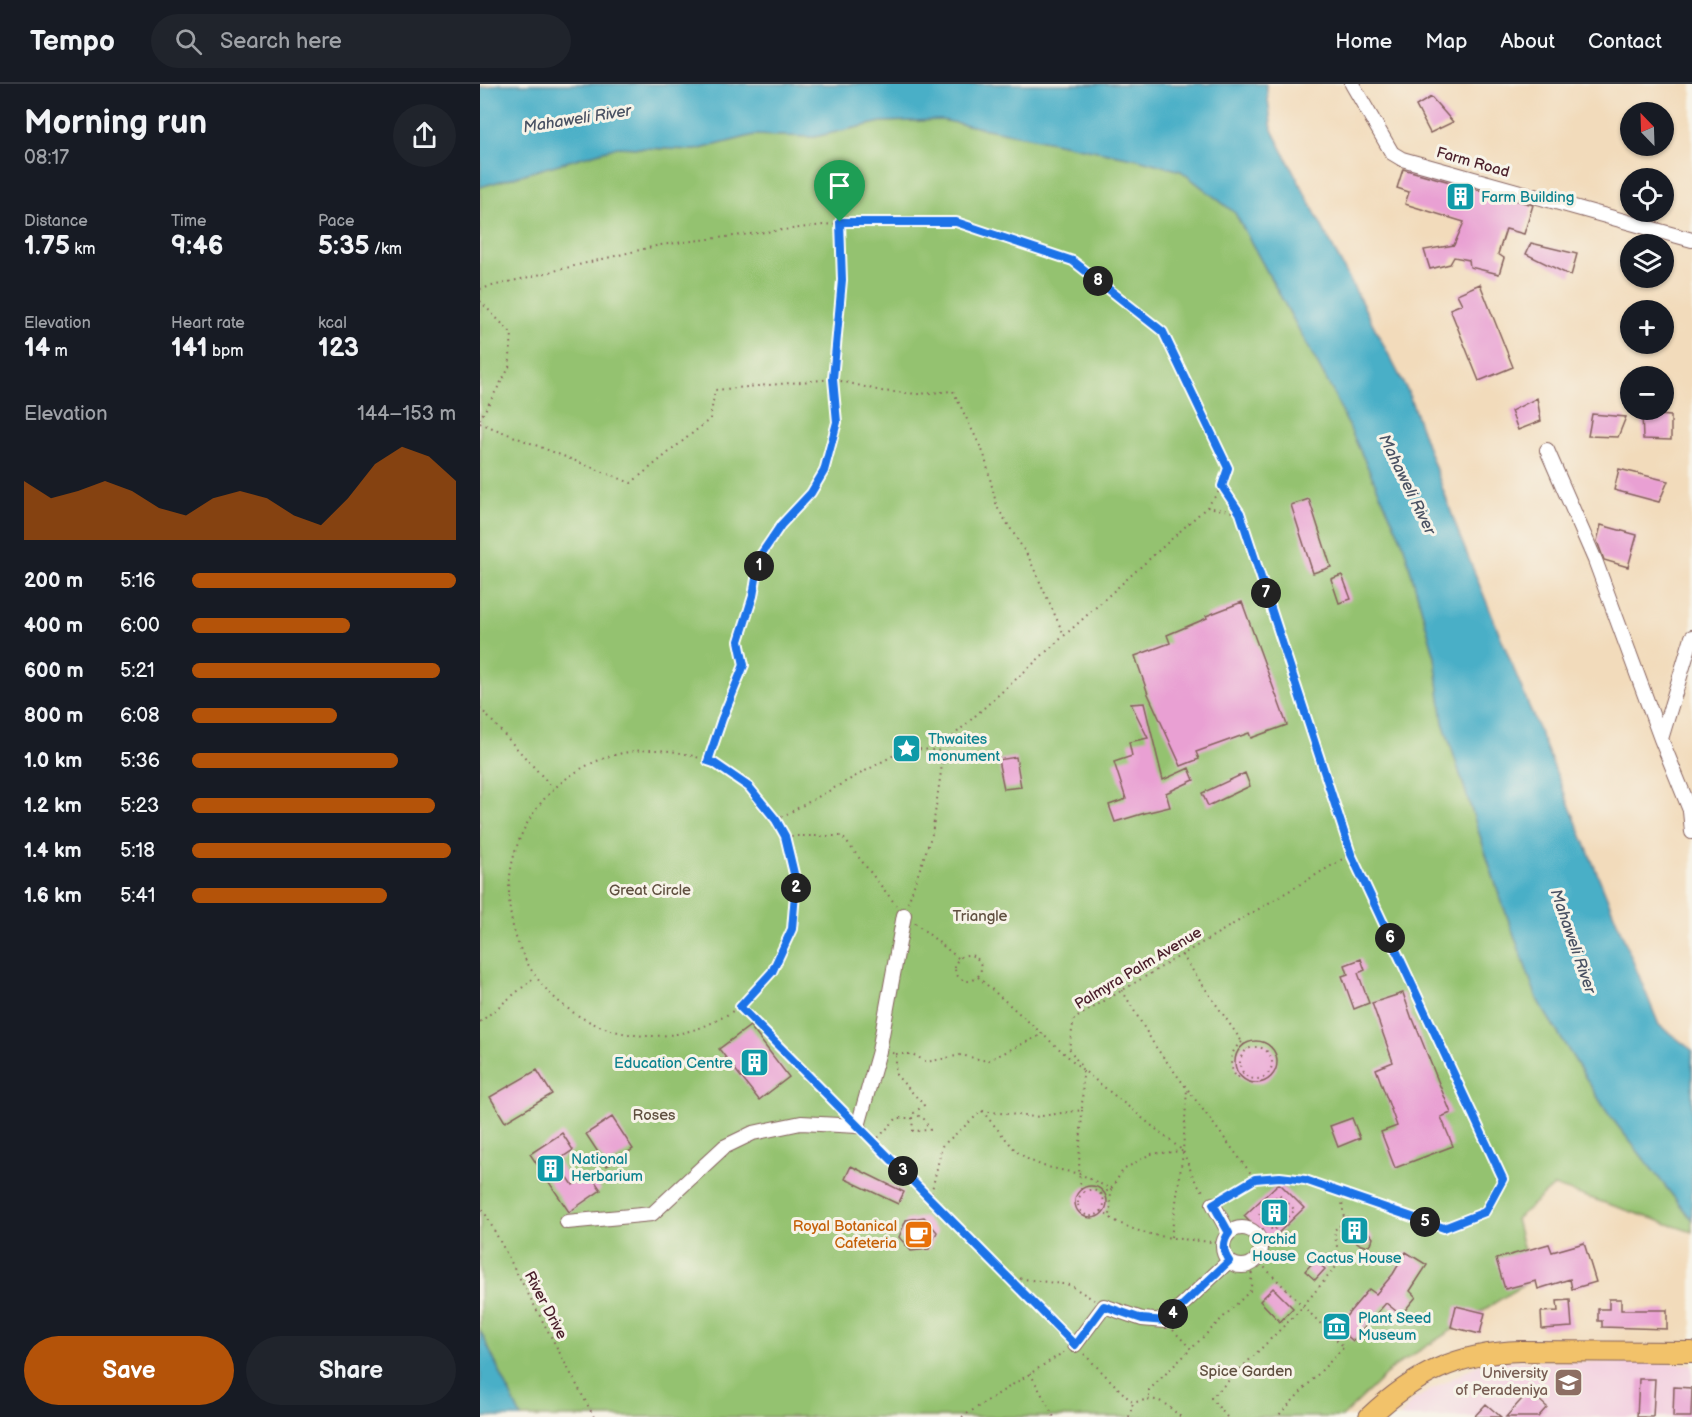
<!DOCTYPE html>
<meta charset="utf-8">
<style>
:root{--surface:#171b24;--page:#20242c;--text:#f1f3f6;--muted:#9ea1a6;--line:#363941;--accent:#b45309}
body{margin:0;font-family:"Balsamiq Sans",sans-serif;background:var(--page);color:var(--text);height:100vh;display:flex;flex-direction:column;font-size:22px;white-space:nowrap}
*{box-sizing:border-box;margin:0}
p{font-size:20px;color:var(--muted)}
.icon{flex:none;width:33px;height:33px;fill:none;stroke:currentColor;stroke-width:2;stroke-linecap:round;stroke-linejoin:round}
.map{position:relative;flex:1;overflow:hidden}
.sheet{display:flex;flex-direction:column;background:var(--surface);width:480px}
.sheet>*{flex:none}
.needle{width:39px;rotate:337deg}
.buttons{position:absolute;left:1140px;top:18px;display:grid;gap:12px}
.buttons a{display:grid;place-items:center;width:54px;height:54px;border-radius:50%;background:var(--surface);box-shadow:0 2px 4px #0004;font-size:30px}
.pin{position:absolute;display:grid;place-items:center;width:51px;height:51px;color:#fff;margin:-62px -26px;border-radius:50% 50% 50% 0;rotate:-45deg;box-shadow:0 0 6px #0007}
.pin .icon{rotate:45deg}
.km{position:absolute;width:30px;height:30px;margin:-15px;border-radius:50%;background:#222;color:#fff;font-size:16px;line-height:30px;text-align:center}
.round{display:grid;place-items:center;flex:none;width:63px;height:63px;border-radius:32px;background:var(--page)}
.headline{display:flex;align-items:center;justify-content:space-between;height:102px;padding:0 24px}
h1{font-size:33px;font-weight:800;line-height:45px}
.stats{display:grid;grid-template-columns:repeat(3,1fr);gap:9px;height:102px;padding:6px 24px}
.stats div{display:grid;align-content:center}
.stats b{font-size:26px;font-weight:800}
.stats small{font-size:16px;font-weight:400}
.stats p{font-size:16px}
.chart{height:168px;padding:12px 24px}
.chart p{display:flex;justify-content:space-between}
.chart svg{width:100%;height:108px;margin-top:6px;fill:var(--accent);opacity:.7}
.primary-button{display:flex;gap:12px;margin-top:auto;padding:12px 24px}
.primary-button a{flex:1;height:69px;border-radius:36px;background:var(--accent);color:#fff;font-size:24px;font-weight:800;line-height:69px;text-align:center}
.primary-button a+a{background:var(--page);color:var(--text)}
ul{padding:0 24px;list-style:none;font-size:20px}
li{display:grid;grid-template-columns:96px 72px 1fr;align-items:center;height:45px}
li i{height:15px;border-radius:8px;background:var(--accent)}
header{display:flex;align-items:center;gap:36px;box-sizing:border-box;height:84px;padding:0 30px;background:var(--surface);border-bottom:2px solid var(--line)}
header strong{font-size:28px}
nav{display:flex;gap:33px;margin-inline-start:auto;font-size:21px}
.search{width:420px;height:54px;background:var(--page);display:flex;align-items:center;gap:15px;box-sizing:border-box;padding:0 21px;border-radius:33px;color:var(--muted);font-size:22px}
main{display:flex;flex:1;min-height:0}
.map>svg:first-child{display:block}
.built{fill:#f3cfe0}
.green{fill:#94c270;stroke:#6f704e;stroke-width:1.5}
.water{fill:#48afc7;stroke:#496779;stroke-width:1.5}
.building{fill:#e9a0d3}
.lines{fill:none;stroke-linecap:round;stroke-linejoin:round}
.minor-casing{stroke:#85615d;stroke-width:16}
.highway-casing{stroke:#85615d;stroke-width:22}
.path{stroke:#85615d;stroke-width:2;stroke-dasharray:1.5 4.5;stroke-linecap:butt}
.minor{stroke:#fff;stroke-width:14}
.highway{stroke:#f2c26a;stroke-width:20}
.route-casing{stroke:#fff;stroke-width:12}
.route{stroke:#1a73e8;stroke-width:8}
.labels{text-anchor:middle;stroke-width:6;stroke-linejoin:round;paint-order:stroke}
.street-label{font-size:15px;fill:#4a1f2b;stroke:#f7f3e8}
.culture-label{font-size:15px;fill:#0d838f;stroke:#f7f3e8;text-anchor:start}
.park-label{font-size:15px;fill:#605040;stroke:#f7f3e8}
.food-label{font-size:15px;fill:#c56008;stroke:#f7f3e8;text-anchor:end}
.education-label{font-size:15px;fill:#785e54;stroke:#f7f3e8;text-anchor:end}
.water-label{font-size:16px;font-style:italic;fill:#495162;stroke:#f7f3e8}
</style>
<header>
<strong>Tempo</strong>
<div class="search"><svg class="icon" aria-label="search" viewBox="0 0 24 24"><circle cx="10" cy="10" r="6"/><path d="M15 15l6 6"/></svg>Search here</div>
<nav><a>Home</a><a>Map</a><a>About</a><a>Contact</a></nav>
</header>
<main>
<section class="sheet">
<div class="headline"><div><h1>Morning run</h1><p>08:17</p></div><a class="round"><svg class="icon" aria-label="share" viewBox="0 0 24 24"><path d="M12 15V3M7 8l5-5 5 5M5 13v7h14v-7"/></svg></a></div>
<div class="stats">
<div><p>Distance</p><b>1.75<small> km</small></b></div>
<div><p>Time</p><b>9:46</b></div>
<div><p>Pace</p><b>5:35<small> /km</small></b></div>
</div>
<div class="stats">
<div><p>Elevation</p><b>14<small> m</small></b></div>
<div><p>Heart rate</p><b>141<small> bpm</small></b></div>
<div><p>kcal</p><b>123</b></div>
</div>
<div class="chart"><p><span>Elevation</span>144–153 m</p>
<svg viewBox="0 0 160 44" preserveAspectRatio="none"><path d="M0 44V20L10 27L20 24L30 20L40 24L50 31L60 34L70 27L80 24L90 27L100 34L110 38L120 27L130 13L140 6L150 10L160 20V44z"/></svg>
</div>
<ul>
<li><b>200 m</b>5:16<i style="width:100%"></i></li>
<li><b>400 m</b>6:00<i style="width:60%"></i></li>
<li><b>600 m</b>5:21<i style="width:94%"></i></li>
<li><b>800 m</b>6:08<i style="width:55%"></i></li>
<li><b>1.0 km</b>5:36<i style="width:78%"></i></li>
<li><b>1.2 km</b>5:23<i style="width:92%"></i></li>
<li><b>1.4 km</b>5:18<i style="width:98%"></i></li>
<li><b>1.6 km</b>5:41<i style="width:74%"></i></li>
</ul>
<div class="primary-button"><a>Save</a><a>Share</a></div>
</section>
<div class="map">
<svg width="1212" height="1333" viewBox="0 0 1212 1333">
<rect width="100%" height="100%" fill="#f7f3e8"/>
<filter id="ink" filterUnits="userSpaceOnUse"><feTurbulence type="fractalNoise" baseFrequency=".0167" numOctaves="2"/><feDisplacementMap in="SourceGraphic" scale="12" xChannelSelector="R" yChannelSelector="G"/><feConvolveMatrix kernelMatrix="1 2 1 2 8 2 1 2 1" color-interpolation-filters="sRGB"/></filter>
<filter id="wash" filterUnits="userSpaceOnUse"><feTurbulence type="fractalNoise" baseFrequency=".008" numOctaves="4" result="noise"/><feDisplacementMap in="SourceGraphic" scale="24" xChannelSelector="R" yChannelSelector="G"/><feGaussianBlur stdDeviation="1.35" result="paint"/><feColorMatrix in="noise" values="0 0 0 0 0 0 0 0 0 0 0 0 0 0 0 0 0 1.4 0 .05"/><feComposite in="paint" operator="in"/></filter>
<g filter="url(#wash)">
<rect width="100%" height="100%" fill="#f2dbbb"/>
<!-- built -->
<path class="built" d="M 1006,1276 L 1212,1280 L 1212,1333 L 920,1333 L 933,1316 Z"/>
<!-- green -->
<path class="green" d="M 462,36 L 658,75 L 701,87 L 755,129 L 852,306 L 923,459 L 955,573 L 963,638 L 1018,807 L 1058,917 L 1127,1028 L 1212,1136 L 1212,1148 L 1074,1102 L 1036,1135 L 1051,1196 L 915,1282 L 862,1333 L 41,1333 L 0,1246 L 0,103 L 137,63 L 216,66 L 274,51 L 334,53 L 401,38 Z"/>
<!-- water -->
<path class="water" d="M 20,0 L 786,0 L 792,46 L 928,308 L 980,453 L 1179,941 L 1212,966 L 1212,1136 L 1127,1028 L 1058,917 L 1018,807 L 963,638 L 955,573 L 923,459 L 852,306 L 755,129 L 701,87 L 658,75 L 462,36 L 401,38 L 334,53 L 274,51 L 216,66 L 137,63 L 0,103 L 0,4 Z
M 0,1246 L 41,1333 L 0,1333 Z"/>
<g id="blocks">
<!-- building -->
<path class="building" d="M 951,13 L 973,38 L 950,49 L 936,22 Z
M 923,85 L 1053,121 L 1044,150 L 1026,145 L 1018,170 L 1024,174 L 1019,190 L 990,183 L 989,176 L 974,173 L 970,180 L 950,185 L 944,166 L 974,161 L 984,138 L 925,120 L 929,108 L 917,104 Z
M 1051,159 L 1097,170 L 1091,192 L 1046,170 Z
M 1000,200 L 1033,283 L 999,297 L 970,225 L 982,220 L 977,210 Z
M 1057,314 L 1061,337 L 1038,346 L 1031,327 Z
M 1112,330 L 1146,333 L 1138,353 L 1108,352 Z
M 1162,330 L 1191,332 L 1191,356 L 1163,355 Z
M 1139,385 L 1188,397 L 1179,418 L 1134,406 Z
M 829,415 L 851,483 L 833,489 L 811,421 Z
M 1121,441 L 1157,451 L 1148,483 L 1124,476 L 1117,457 Z
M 862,491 L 871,515 L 859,519 L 851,495 Z
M 762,518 L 807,641 L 771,654 L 769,649 L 716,668 L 719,675 L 701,682 L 668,610 L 655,572 L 690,559 L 687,551 L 727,534 L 726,532 Z
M 664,619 L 683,696 L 709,684 L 714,696 L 686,709 L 690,723 L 665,729 L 635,738 L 629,721 L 646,715 L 634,678 L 652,672 L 649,658 L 668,654 L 651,620 Z
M 536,673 L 541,703 L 524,705 L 518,676 Z
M 765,689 L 770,702 L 728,722 L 722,709 Z
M 881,875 L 885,886 L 878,889 L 889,919 L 874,925 L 862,892 L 868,890 L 865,881 Z
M 923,909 L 932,935 L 933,935 L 971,1029 L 961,1033 L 973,1062 L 915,1084 L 901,1048 L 917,1042 L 896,985 L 913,978 L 892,919 Z
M 270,942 L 309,993 L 279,1016 L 239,965 Z
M755 978a21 21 0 1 1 42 0a21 21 0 1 1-42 0Z
M 57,986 L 72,1010 L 25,1038 L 10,1013 Z
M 132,1033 L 153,1065 L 127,1082 L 106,1050 Z
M 872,1034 L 880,1054 L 858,1063 L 850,1042 Z
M 82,1049 L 93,1066 L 77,1077 L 93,1101 L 110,1090 L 121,1106 L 89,1128 L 50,1070 Z
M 371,1082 L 424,1108 L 418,1120 L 365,1095 Z
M 799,1099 L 824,1124 L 789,1158 L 764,1132 Z
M595 1118a16 16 0 1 1 32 0a16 16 0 1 1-32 0Z
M 444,1133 L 457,1148 L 449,1165 L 431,1167 L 419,1153 L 426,1136 Z
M 868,1134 L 889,1149 L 893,1154 L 891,1160 L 886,1162 L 881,1161 L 860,1146 Z
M 1104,1159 L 1116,1198 L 1092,1205 L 1090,1195 L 1058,1205 L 1056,1197 L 1025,1205 L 1016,1175 L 1069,1160 L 1072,1168 Z
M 926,1168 L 947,1181 L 930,1207 L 936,1213 L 921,1231 L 906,1219 L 873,1257 L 857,1243 L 889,1205 L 896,1210 L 913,1190 Z
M 835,1176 L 845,1185 L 835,1196 L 825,1187 Z
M 793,1204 L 813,1224 L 800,1238 L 780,1217 Z
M 1129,1215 L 1141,1215 L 1141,1226 L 1187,1226 L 1187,1245 L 1122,1243 L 1122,1237 L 1118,1237 L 1118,1225 L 1129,1225 Z
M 1090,1216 L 1092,1243 L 1062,1245 L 1061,1228 L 1078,1227 L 1077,1217 Z
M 976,1222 L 1005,1229 L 1000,1250 L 971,1243 Z
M 1159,1295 L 1175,1295 L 1173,1333 L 1157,1333 Z
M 1194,1303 L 1212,1304 L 1211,1333 L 1193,1333 Z
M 1049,1307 L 1067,1323 L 1058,1333 L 1026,1333 Z
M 1006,1320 L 1021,1333 L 994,1333 Z"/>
</g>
</g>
<g filter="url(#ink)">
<use href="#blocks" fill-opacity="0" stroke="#85615d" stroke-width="1.5"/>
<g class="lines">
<defs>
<path id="minor" d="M 872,0 L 912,69 L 922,75 L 1212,156
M 1067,366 L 1115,476 L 1181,655 L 1212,731
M 1181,655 L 1212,553
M 1210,727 L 1212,748
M 733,1120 L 749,1149
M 87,1138 L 172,1130 L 244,1063 L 273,1049 L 321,1039 L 378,1042 L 399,967 L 424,831
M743 1163a19 19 0 1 1 38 0a19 19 0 1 1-38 0Z
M 595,1261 L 624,1222 L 662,1235 L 685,1237 L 749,1177"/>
<path id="highway" d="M 889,1333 C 935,1290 977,1269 1041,1267 L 1212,1268"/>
</defs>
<!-- minor casing -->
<use href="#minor" class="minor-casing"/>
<!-- highway casing -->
<use href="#highway" class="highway-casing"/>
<!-- path -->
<path class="path" d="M 0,205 L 180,161 L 360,139 L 476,138 L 593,178 L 683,248 L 748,384 L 743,402 L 760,429 L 871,770 L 1023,1095 L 1005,1128 L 964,1144 L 825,1096 L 800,1093 L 775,1095 L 743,1114
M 0,217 L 32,250 L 29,284 L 0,335
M 0,339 L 151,399 L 230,335 L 235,306 L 353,295 L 401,307 L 438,310 L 473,307 L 504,370 L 517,423 L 549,474 L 584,551
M 727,423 L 759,429
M 0,624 L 73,704
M29 809a143 143 0 1 1 286 0a143 143 0 1 1-286 0Z
M 228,677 L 242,635 L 264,581 L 259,557 L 273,512 L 281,472 L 301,441 L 331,409 L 344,387 L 357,338 L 353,295 L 362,196 L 360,139
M 296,736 L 427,664 L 464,667
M 305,752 L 362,752 L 416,821
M 428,819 L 452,750 L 464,667 L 474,651 L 727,423 L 743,402
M 435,839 L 478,874
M475 884a13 13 0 1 1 26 0a13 13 0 1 1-26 0Z
M 702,871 L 767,965
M 498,893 L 603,986 L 703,1067 L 714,1095 L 725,1110
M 642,906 L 675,962 L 775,1095
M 260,923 L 364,1028
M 0,938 L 54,894
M 762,958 C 749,967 748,982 757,994 L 763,989
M760 979a16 16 0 1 1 32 0a16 16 0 1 1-32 0Z
M 416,970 L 432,970 L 447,978 L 481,971 L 507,977 L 563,950
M 600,981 L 589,964 L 594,935 L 871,770
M 602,1026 C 602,1045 595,1095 603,1109
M 502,1027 L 536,1067 L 549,1076 L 563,1082 L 600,1090 L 631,1105 L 630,1133
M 387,1051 L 585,1251
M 394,1058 L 417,1034 L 432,1034 L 433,1047 L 450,1046 L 444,1035 L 434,1029 L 444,1021 L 416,991 L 416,970 L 412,969
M598 1119a13 13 0 1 1 26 0a13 13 0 1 1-26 0Z
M 621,1110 L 631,1105 L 643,1086 L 670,1070 L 703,1067 L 707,1005
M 450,1115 L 462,1062 L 502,1027 L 555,1033 L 602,1026 L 603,986
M 0,1120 L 114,1333
M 621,1127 C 656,1155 698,1154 740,1159
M 773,1147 L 784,1137 L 778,1131 L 799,1110 L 815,1126 L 793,1147 L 788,1141 L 777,1151
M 691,1153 L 703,1069
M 776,1175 L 864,1263 L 797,1333
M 528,1193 L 590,1201 L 614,1216
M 693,1246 L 711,1265 L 771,1206 L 772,1179
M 604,1270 L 653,1319
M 550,1289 L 574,1333
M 669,1313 L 669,1306 L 711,1265
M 482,1333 L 584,1268
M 649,1333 L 653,1319 C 678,1311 682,1317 701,1333
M 747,1333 L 731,1314 L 818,1228 L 860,1178 L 854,1147 L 859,1141 L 883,1157 L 887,1152 L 864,1135 L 861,1108"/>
<!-- minor -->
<use href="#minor" class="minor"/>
<!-- highway -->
<use href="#highway" class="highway"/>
</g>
</g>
<g class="lines" filter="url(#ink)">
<defs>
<path id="route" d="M 360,138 L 476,138 L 593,177 L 683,248 L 748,384 L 742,402 L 760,429 L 871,770 L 1023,1095 L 1005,1128 L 964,1144 L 825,1096 L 800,1093 L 775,1095 L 733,1120 L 749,1149 C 742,1158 742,1167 749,1177 L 686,1237 L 662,1235 L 624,1222 L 595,1261 L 260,923 L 292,888 L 312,845 L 316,798 L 305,752 L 296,736 L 269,703 L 234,679 L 228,677 L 242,635 L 264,581 L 259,557 L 273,512 L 280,472 L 301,441 L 331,409 L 344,387 L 357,338 L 353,295 L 362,196 Z"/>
</defs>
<!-- route casing -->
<use href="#route" class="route-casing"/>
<!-- route -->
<use href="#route" class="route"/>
</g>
<!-- icons -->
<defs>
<symbol id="building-square" viewBox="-11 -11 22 22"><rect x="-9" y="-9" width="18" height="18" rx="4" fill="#0f9aa8" stroke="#f7f3e8"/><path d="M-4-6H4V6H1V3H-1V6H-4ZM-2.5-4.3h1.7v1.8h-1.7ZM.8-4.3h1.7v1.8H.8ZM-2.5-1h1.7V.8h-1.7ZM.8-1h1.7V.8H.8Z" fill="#fff"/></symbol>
<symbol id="sight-square" viewBox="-11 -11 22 22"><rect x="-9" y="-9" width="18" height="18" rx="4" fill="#0f9aa8" stroke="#f7f3e8"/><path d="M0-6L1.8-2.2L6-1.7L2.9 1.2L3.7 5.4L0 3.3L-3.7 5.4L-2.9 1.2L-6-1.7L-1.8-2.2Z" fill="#fff"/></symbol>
<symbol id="cafe-square" viewBox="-11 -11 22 22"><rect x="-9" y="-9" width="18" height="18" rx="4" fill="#e8710a" stroke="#f7f3e8"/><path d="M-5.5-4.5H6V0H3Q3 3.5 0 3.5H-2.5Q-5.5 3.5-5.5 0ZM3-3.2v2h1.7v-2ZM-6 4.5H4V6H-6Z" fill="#fff"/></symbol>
<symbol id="museum-square" viewBox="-11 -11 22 22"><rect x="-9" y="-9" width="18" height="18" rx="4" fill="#0f9aa8" stroke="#f7f3e8"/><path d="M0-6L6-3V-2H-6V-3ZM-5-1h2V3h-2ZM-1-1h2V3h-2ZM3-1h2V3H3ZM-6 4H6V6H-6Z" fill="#fff"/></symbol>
<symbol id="university-square" viewBox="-11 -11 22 22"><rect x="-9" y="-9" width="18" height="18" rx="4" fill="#8d6e63" stroke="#f7f3e8"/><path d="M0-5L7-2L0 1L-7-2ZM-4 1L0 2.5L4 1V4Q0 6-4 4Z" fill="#fff"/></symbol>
</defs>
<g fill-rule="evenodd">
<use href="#building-square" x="964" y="96" width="33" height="33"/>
<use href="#sight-square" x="410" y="648" width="33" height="33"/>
<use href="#building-square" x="258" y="962" width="33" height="33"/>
<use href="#building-square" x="54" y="1068" width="33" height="33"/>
<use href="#building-square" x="778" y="1112" width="33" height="33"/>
<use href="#building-square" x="858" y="1130" width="33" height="33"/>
<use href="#cafe-square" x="422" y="1134" width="33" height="33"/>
<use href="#museum-square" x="840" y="1226" width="33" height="33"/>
<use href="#university-square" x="1072" y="1282" width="33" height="33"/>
</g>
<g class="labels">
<!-- street labels -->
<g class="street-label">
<text transform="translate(993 78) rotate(16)" y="5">Farm Road</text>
<text transform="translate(658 884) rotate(-31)" y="5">Palmyra Palm Avenue</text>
<text transform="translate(66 1221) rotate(62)" y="5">River Drive</text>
</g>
<!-- culture labels -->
<g class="culture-label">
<text x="1001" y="118">Farm Building</text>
<text x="448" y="660">Thwaites<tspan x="448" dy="17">monument</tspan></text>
<text x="253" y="984" text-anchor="end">Education Centre</text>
<text x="91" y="1080">National<tspan x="91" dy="17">Herbarium</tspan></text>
<text x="794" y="1160" text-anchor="middle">Orchid<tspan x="794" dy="17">House</tspan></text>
<text x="874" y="1179" text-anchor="middle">Cactus House</text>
<text x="878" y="1239">Plant Seed<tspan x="878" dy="17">Museum</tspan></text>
</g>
<!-- park labels -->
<g class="park-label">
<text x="170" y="811">Great Circle</text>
<text x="500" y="837">Triangle</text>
<text x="174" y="1036">Roses</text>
<text x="766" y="1292">Spice Garden</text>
</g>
<!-- food labels -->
<g class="food-label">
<text x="417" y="1147">Royal Botanical<tspan x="417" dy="17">Cafeteria</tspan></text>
</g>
<!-- education labels -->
<g class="education-label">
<text x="1068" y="1294">University<tspan x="1068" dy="17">of Peradeniya</tspan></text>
</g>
<!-- water labels -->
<g class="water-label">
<text transform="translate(97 34) rotate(-9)" y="6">Mahaweli River</text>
<text transform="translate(928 400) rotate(64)" y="6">Mahaweli River</text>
<text transform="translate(1094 857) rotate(71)" y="6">Mahaweli River</text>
</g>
</g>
</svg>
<div class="buttons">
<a><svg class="needle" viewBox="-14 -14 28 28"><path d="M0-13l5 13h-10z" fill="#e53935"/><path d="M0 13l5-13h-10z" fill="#9ea1a6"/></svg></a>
<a><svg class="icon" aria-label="locate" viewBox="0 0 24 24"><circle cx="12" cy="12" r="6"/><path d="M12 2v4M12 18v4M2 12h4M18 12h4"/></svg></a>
<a><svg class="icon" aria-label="layers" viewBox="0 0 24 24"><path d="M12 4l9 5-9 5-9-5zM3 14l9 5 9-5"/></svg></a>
<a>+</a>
<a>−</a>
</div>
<div class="pin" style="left:360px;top:138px;background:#1e9e55"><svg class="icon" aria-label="arrive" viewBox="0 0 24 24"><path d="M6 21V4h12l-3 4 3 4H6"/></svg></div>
<b class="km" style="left:279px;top:482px">1</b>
<b class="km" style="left:316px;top:804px">2</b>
<b class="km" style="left:423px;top:1087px">3</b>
<b class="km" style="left:693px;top:1230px">4</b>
<b class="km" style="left:945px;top:1138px">5</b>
<b class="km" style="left:910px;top:854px">6</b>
<b class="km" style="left:786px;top:509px">7</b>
<b class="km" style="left:618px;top:197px">8</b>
</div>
</main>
